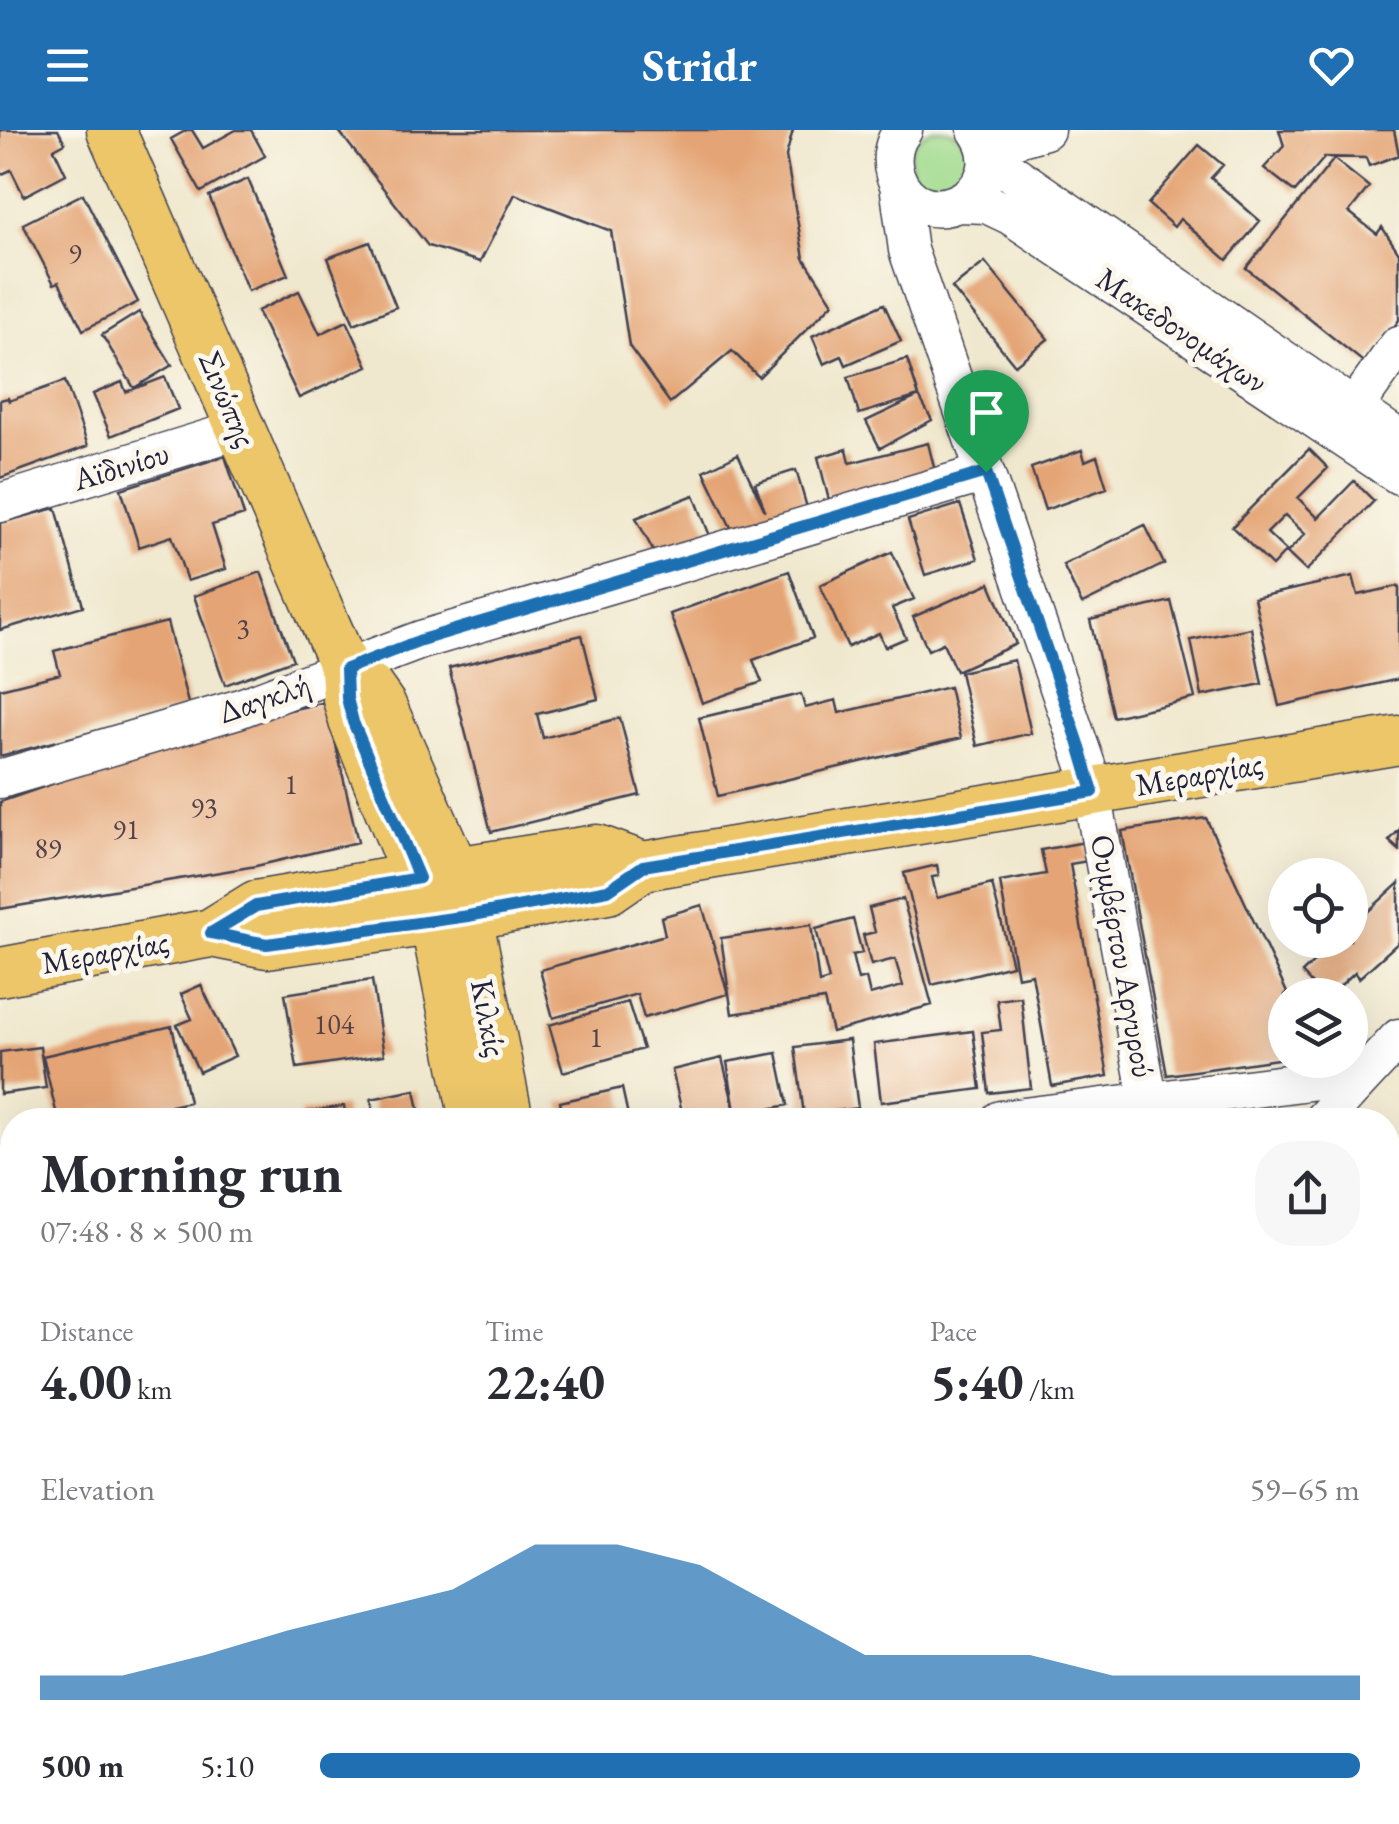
<!DOCTYPE html>
<meta charset="utf-8">
<style>
:root{--surface:#fff;--page:#f7f7f7;--text:#2b2b33;--muted:#7c7c81;--accent:#1f6fb2}
body{margin:0;font-family:"EB Garamond",serif;background:var(--page);color:var(--text);height:100vh;display:flex;flex-direction:column;font-size:38px;white-space:nowrap}
*{box-sizing:border-box;margin:0}
p{font-size:32px;color:var(--muted)}
.icon{flex:none;width:55px;height:55px;fill:none;stroke:currentColor;stroke-width:2;stroke-linecap:round;stroke-linejoin:round}
.map{position:relative;flex:1;overflow:hidden}
.panel{position:absolute;left:0px;top:978px;width:1400px;height:718px;display:flex;flex-direction:column;background:var(--surface);border-radius:40px 40px 0 0;box-shadow:0 10px 40px #0002}
.panel>*{flex:none}
.controls{position:absolute;left:1268px;top:728px;display:grid;gap:20px}
.controls a{display:grid;place-items:center;width:100px;height:100px;border-radius:50%;background:var(--surface);box-shadow:0 10px 40px #0002;font-size:50px}
.pin{position:absolute;display:grid;place-items:center;width:85px;height:85px;color:#fff;margin:-102px -42px;border-radius:50% 50% 50% 0;rotate:-45deg;box-shadow:0 0 10px #0007}
.pin .icon{rotate:45deg}
.round{display:grid;place-items:center;flex:none;width:105px;height:105px;border-radius:40px;background:var(--page)}
.headline{display:flex;align-items:center;justify-content:space-between;height:170px;padding:0 40px}
h1{font-size:55px;font-weight:700;line-height:75px}
.figures{display:grid;grid-template-columns:repeat(3,1fr);gap:15px;height:170px;padding:10px 40px}
.figures div{display:grid;align-content:center}
.figures b{font-size:50px;font-weight:700}
.figures small{font-size:28px;font-weight:400}
.figures p{font-size:28px}
.chart{height:280px;padding:20px 40px}
.chart p{display:flex;justify-content:space-between}
.chart svg{width:100%;height:180px;margin-top:10px;fill:var(--accent);opacity:.7}
ul{padding:0 40px;list-style:none;font-size:32px}
li{display:grid;grid-template-columns:160px 120px 1fr;align-items:center;height:75px}
li i{height:25px;border-radius:12px;background:var(--accent)}
header{display:flex;justify-content:space-between;align-items:center;height:130px;padding:0 40px;background:var(--accent);color:#fff;font-size:45px;font-weight:700}
.map>svg:first-child{display:block}
.green{fill:#a2dc8f;stroke:#627f65;stroke-width:2.5}
.building{fill:#e4a474}
.lines{fill:none;stroke-linecap:round;stroke-linejoin:round}
.minor-casing{stroke:#414051;stroke-width:41}
.major-casing{stroke:#414051;stroke-width:51}
.minor{stroke:#fff;stroke-width:38}
.major{stroke:#ecc669;stroke-width:48}
.route-casing{stroke:#fff;stroke-width:20}
.route{stroke:#1f6fb2;stroke-width:12}
.labels{text-anchor:middle;stroke-width:10;stroke-linejoin:round;paint-order:stroke}
.number-label{font-size:28px;fill:#524249}
.street-label{font-size:32px;fill:#22223b;stroke:#fbf7ec}
</style>
<header><svg class="icon" aria-label="menu" viewBox="0 0 24 24"><path d="M4 6h16M4 12h16M4 18h16"/></svg>Stridr<svg class="icon" aria-label="heart" viewBox="0 0 24 24"><path d="M12 20l-8-8c-3-5 5-10 8-4 3-6 11-1 8 4z"/></svg></header>
<div class="map">
<svg width="1399" height="1694" viewBox="0 0 1399 1694">
<rect width="100%" height="100%" fill="#fbf7ec"/>
<filter id="ink" filterUnits="userSpaceOnUse"><feTurbulence type="fractalNoise" baseFrequency=".01" numOctaves="2"/><feDisplacementMap in="SourceGraphic" scale="20" xChannelSelector="R" yChannelSelector="G"/><feConvolveMatrix kernelMatrix="1 2 1 2 8 2 1 2 1" color-interpolation-filters="sRGB"/></filter>
<filter id="wash" filterUnits="userSpaceOnUse"><feTurbulence type="fractalNoise" baseFrequency=".0048" numOctaves="4" result="noise"/><feDisplacementMap in="SourceGraphic" scale="40" xChannelSelector="R" yChannelSelector="G"/><feGaussianBlur stdDeviation="2.25" result="paint"/><feColorMatrix in="noise" values="0 0 0 0 0 0 0 0 0 0 0 0 0 0 0 0 0 1.4 0 .05"/><feComposite in="paint" operator="in"/></filter>
<g filter="url(#wash)">
<rect width="100%" height="100%" fill="#f0e8ce"/>
<!-- green -->
<path class="green" d="M910 29a30 30 0 1 1 60 0a30 30 0 1 1-60 0Z
M 1228,979 L 1248,980 L 1260,990 L 1169,990 L 1178,981 Z"/>
<g id="blocks">
<!-- building -->
<path class="building" d="M 0,0 L 58,0 L 65,13 L 54,19 L 66,44 L 24,66 L 11,40 L 0,45 Z
M 187,0 L 192,0 L 203,18 L 236,0 L 251,0 L 265,26 L 201,62 L 171,9 Z
M 338,0 L 793,0 L 786,26 L 804,128 L 833,173 L 759,247 L 732,221 L 670,273 L 629,216 L 611,101 L 515,64 L 480,132 L 428,116 Z
M 1279,0 L 1394,0 L 1399,25 L 1369,36 L 1366,28 L 1325,27 L 1295,62 L 1264,38 L 1284,16 Z
M 1199,15 L 1223,35 L 1211,48 L 1260,91 L 1227,130 L 1180,89 L 1174,97 L 1148,74 Z
M 1334,29 L 1369,57 L 1349,82 L 1377,104 L 1382,97 L 1399,123 L 1399,190 L 1367,235 L 1246,138 Z
M 248,49 L 288,145 L 248,161 L 209,66 Z
M 83,64 L 138,172 L 83,200 L 59,152 L 54,154 L 23,94 Z
M 370,112 L 396,177 L 354,194 L 328,128 Z
M 985,132 L 1048,209 L 1015,235 L 952,158 Z
M 299,161 L 320,204 L 347,191 L 368,236 L 299,268 L 257,181 Z
M 884,174 L 901,211 L 846,235 L 842,226 L 824,234 L 812,206 Z
M 139,182 L 172,235 L 134,258 L 102,205 Z
M 907,229 L 919,266 L 859,284 L 848,247 Z
M 165,247 L 178,279 L 111,306 L 93,264 L 122,252 L 126,262 Z
M 65,251 L 88,316 L 0,348 L 0,270 L 8,268 L 9,271 Z
M 919,266 L 932,290 L 880,318 L 866,291 Z
M 928,313 L 937,349 L 833,386 L 818,327 L 847,319 L 850,333 Z
M 1309,319 L 1328,338 L 1298,368 L 1318,388 L 1354,351 L 1374,371 L 1306,441 L 1287,423 L 1305,404 L 1285,385 L 1267,403 L 1286,421 L 1272,436 L 1232,397 Z
M 1082,320 L 1085,331 L 1097,326 L 1107,358 L 1045,380 L 1031,338 Z
M 738,324 L 765,381 L 755,353 L 796,340 L 810,388 L 772,399 L 768,387 L 734,404 L 704,341 Z
M 225,326 L 244,385 L 212,395 L 226,439 L 187,451 L 172,406 L 139,417 L 121,359 Z
M 694,365 L 715,419 L 658,430 L 636,388 Z
M 960,374 L 978,429 L 925,445 L 908,390 Z
M 56,378 L 83,476 L 0,500 L 0,393 Z
M 1145,395 L 1164,434 L 1082,474 L 1063,435 Z
M 892,422 L 914,469 L 892,478 L 906,508 L 885,517 L 879,503 L 848,517 L 820,455 Z
M 789,441 L 813,508 L 753,530 L 762,552 L 702,573 L 670,484 Z
M 261,442 L 293,530 L 225,555 L 194,466 Z
M 1353,446 L 1358,465 L 1399,456 L 1399,549 L 1279,576 L 1254,468 Z
M 990,453 L 1016,514 L 956,541 L 943,513 L 928,520 L 913,487 Z
M 1171,471 L 1195,568 L 1113,587 L 1090,490 Z
M 167,492 L 189,577 L 0,626 L 0,559 L 60,544 L 54,521 Z
M 1251,498 L 1262,554 L 1202,566 L 1191,510 Z
M 582,505 L 598,569 L 537,584 L 543,608 L 620,588 L 640,665 L 491,702 L 449,538 Z
M 1014,530 L 1031,603 L 977,616 L 960,542 Z
M 949,557 L 961,608 L 718,666 L 699,588 L 801,564 L 805,578 L 836,570 L 839,583 Z
M 326,572 L 358,712 L 256,736 L 0,779 L 0,672 L 223,595 Z
M 1206,688 L 1288,865 L 1285,865 L 1285,928 L 1167,945 L 1122,701 Z
M 1399,700 L 1399,720 L 1389,711 Z
M 1085,712 L 1088,731 L 1070,734 L 1108,946 L 1052,956 L 1032,844 L 1017,847 L 1000,752 L 1046,744 L 1041,720 Z
M 937,735 L 939,746 L 932,747 L 937,768 L 992,754 L 1012,835 L 932,855 L 904,743 Z
M 1399,753 L 1399,812 L 1359,848 L 1355,842 L 1330,865 L 1322,865 L 1302,843 L 1337,810 L 1350,810 L 1350,798 Z
M 903,769 L 932,875 L 832,902 L 824,870 L 732,884 L 721,808 L 811,795 L 819,853 L 829,850 L 816,799 L 853,789 L 862,823 L 852,825 L 858,850 L 866,848 L 870,865 L 903,856 L 895,829 L 871,835 L 863,805 L 875,802 L 869,778 Z
M 702,775 L 728,864 L 644,888 L 637,864 L 553,888 L 540,840 L 665,805 L 661,787 Z
M 372,850 L 384,925 L 297,938 L 285,864 Z
M 201,855 L 235,926 L 199,942 L 177,895 L 192,889 L 181,864 Z
M 1021,867 L 1031,958 L 989,963 L 982,902 L 1001,900 L 997,870 Z
M 628,872 L 643,919 L 563,942 L 549,895 Z
M 172,896 L 189,972 L 130,985 L 129,980 L 83,990 L 58,990 L 43,926 Z
M 973,901 L 981,959 L 881,972 L 874,914 Z
M 849,910 L 858,978 L 804,985 L 795,917 Z
M 40,917 L 46,958 L 0,964 L 0,922 Z
M 777,923 L 788,975 L 715,990 L 684,990 L 672,940 L 722,928 L 735,981 L 727,932 Z
M 622,958 L 629,990 L 564,990 L 560,972 Z
M 415,960 L 421,990 L 375,990 L 371,969 Z
M 344,976 L 346,990 L 301,990 L 300,983 Z
M 1388,1021 L 1399,1035 L 1399,1085 L 1392,1091 L 1388,1086 Z
M 12,1027 L 12,1081 L 0,1083 L 0,1029 Z
M 1393,1108 L 1398,1191 L 1388,1192 L 1388,1109 Z
M 8,1146 L 12,1169 L 12,1205 L 0,1207 L 0,1147 Z
M 12,1230 L 12,1325 L 0,1328 L 0,1233 Z
M 1397,1290 L 1399,1367 L 1388,1368 L 1388,1291 Z
M 0,1402 L 12,1402 L 12,1467 L 0,1468 Z
M 12,1546 L 12,1608 L 11,1608 L 0,1568 L 0,1550 Z
M 1399,1654 L 1399,1694 L 1365,1694 L 1364,1687 L 1388,1685 L 1388,1655 Z
M 48,1682 L 290,1682 L 289,1694 L 49,1694 Z
M 311,1682 L 374,1682 L 374,1694 L 313,1694 Z
M 424,1682 L 474,1682 L 463,1689 L 424,1685 Z
M 483,1682 L 535,1682 L 537,1694 L 479,1694 Z
M 771,1682 L 885,1682 L 887,1694 L 751,1694 L 772,1688 Z
M 1302,1682 L 1336,1682 L 1339,1694 L 1305,1694 Z"/>
</g>
</g>
<g filter="url(#ink)">
<use href="#blocks" fill-opacity="0" stroke="#414051" stroke-width="2.5"/>
<g class="lines">
<defs>
<path id="minor" d="M 903,0 C 893,13 890,29 895,45 C 919,113 1020,62 977,0
M 986,17 L 1045,0
M 987,26 L 1399,309
M 899,54 L 908,120 L 1088,641 L 1152,990
M 958,73 L 987,74 L 1010,85 L 1399,345
M 1354,278 L 1399,215
M 0,373 L 241,299
M 0,649 L 238,579 L 421,510 L 985,343
M 1000,990 L 1365,944
M 1323,990 L 1399,908
M 0,1112 L 12,1110
M 1388,1247 L 1399,1246
M 0,1364 L 12,1363
M 0,1614 L 12,1614
M 1266,1682 L 1268,1694
M 675,1694 L 685,1682"/>
<path id="major" d="M 111,0 L 345,539 L 347,569 L 353,591 L 434,790 L 474,990
M 345,539 L 370,559 L 382,576 L 455,741 L 468,786 L 509,990
M 211,803 L 267,814 L 468,786 L 608,760 L 643,736 L 1399,610
M 0,842 L 211,803 L 256,775 L 455,741 L 597,719 L 643,736
M 609,1682 L 611,1694"/>
</defs>
<!-- minor casing -->
<use href="#minor" class="minor-casing"/>
<!-- major casing -->
<use href="#major" class="major-casing"/>
<!-- minor -->
<use href="#minor" class="minor"/>
<!-- major -->
<use href="#major" class="major"/>
</g>
</g>
<g class="lines" filter="url(#ink)">
<defs>
<path id="route" d="M 986,342 L 1078,611 L 1093,662 L 643,736 L 608,760 L 468,786 L 267,814 L 211,803 L 256,776 L 419,748 L 353,592 L 347,568 L 346,539 L 421,510 Z"/>
</defs>
<!-- route casing -->
<use href="#route" class="route-casing"/>
<!-- route -->
<use href="#route" class="route"/>
</g>
<g class="labels">
<!-- number labels -->
<g class="number-label">
<text x="75" y="133">9</text>
<text x="243" y="508">3</text>
<text x="291" y="664">1</text>
<text x="204" y="687">93</text>
<text x="126" y="709">91</text>
<text x="48" y="728">89</text>
<text x="334" y="904">104</text>
<text x="596" y="917">1</text>
</g>
<!-- street labels -->
<g class="street-label">
<text transform="translate(1182 200) rotate(34)" y="11">Μακεδονομάχων</text>
<text transform="translate(228 269) rotate(67)" y="11">Σινώπης</text>
<text transform="translate(121 336) rotate(-17)" y="11">Αϊδινίου</text>
<text transform="translate(264 568) rotate(-19)" y="11">Δαγκλή</text>
<text transform="translate(1199 644) rotate(-10)" y="11">Μεραρχίας</text>
<text transform="translate(105 822) rotate(-10)" y="11">Μεραρχίας</text>
<text transform="translate(1123 826) rotate(80)" y="11">Ουμβέρτου Αργυρού</text>
<text transform="translate(489 888) rotate(79)" y="11">Κιλκίς</text>
</g>
</g>
</svg>
<div class="controls">
<a><svg class="icon" aria-label="locate" viewBox="0 0 24 24"><circle cx="12" cy="12" r="6"/><path d="M12 2v4M12 18v4M2 12h4M18 12h4"/></svg></a>
<a><svg class="icon" aria-label="layers" viewBox="0 0 24 24"><path d="M12 4l9 5-9 5-9-5zM3 14l9 5 9-5"/></svg></a>
</div>
<div class="pin" style="left:986px;top:342px;background:#1e9e55"><svg class="icon" aria-label="arrive" viewBox="0 0 24 24"><path d="M6 21V4h12l-3 4 3 4H6"/></svg></div>
<section class="panel">
<div class="headline"><div><h1>Morning run</h1><p>07:48 · 8 × 500 m</p></div><a class="round"><svg class="icon" aria-label="share" viewBox="0 0 24 24"><path d="M12 15V3M7 8l5-5 5 5M5 13v7h14v-7"/></svg></a></div>
<div class="figures">
<div><p>Distance</p><b>4.00<small> km</small></b></div>
<div><p>Time</p><b>22:40</b></div>
<div><p>Pace</p><b>5:40<small> /km</small></b></div>
</div>
<div class="chart"><p><span>Elevation</span>59–65 m</p>
<svg viewBox="0 0 160 44" preserveAspectRatio="none"><path d="M0 44V38L10 38L20 33L30 27L40 22L50 17L60 6L70 6L80 11L90 22L100 33L110 33L120 33L130 38L140 38L150 38L160 38V44z"/></svg>
</div>
<ul>
<li><b>500 m</b>5:10<i style="width:100%"></i></li>
</ul>
</section>
</div>
